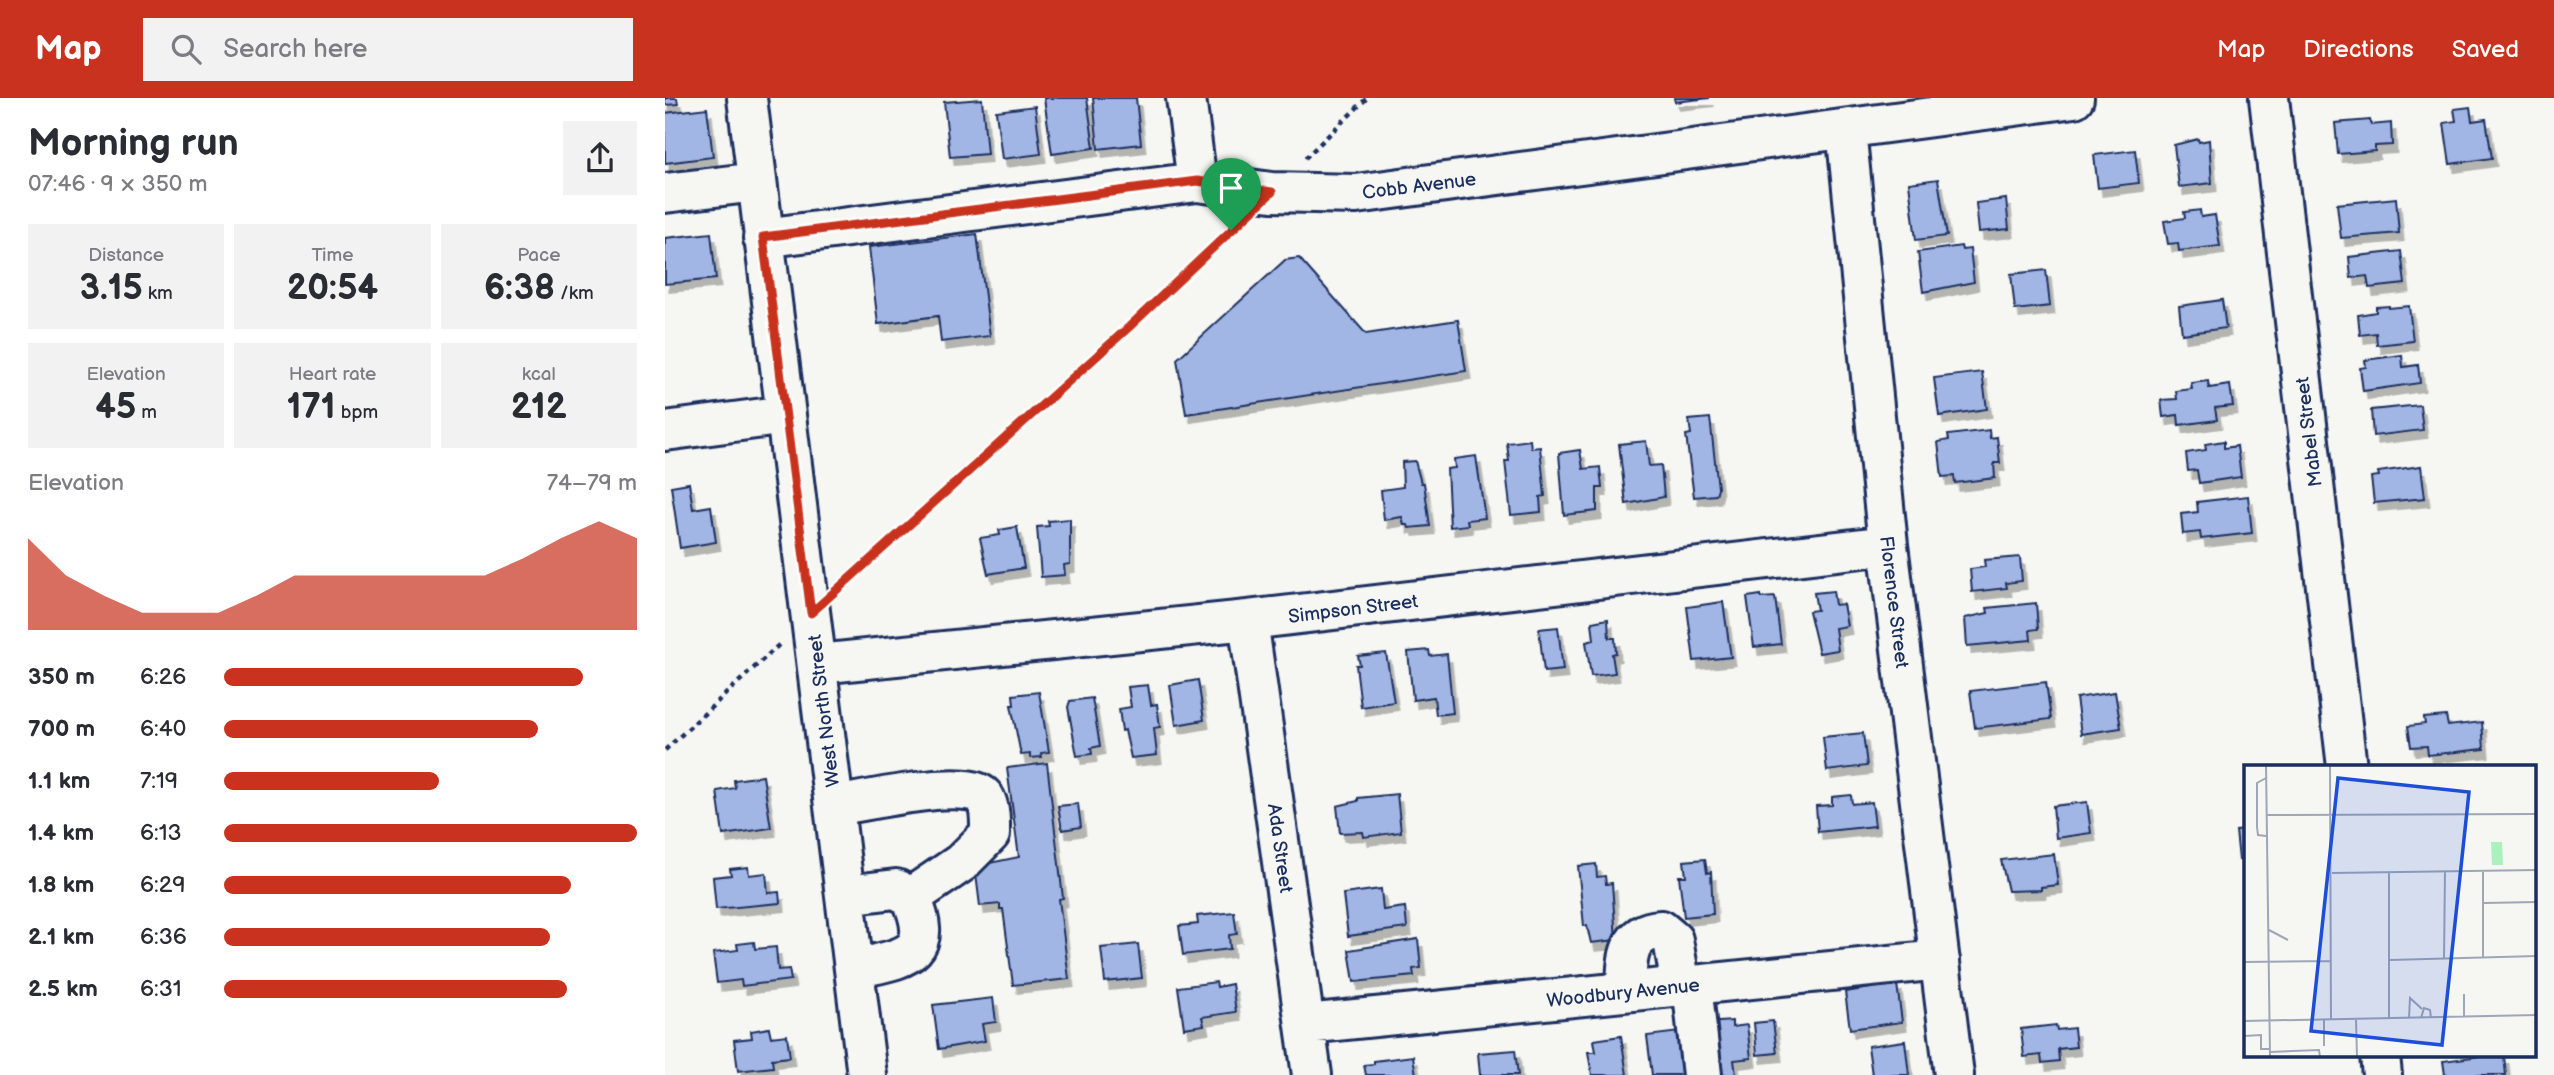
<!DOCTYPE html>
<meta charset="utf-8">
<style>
:root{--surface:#fff;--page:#f2f2f3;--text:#2b2b33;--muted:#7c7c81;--accent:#c8321e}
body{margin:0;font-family:"Balsamiq Sans",sans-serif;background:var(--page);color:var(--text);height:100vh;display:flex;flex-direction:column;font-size:26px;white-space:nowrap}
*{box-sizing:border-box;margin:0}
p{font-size:23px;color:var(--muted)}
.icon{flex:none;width:38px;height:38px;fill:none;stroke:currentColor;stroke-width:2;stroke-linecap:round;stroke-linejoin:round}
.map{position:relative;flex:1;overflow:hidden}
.side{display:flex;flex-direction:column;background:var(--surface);width:665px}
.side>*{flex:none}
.pin{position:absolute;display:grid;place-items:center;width:60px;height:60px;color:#fff;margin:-72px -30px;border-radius:50% 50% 50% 0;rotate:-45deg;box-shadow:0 0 7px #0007}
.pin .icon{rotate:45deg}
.round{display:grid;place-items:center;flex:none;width:74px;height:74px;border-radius:0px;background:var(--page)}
.head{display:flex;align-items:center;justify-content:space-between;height:119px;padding:0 28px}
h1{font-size:38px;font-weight:700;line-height:52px}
.metrics{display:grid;grid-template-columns:repeat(3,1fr);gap:10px;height:119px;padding:7px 28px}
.metrics div{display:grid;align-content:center;border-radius:0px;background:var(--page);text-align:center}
.metrics b{font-size:35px;font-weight:700}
.metrics small{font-size:19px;font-weight:400}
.metrics p{font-size:19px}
.chart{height:196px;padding:14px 28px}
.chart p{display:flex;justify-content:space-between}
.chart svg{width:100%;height:126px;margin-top:7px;fill:var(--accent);opacity:.7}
ul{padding:0 28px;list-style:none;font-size:23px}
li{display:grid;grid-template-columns:112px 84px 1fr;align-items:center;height:52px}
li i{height:18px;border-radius:9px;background:var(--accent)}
header{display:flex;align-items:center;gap:42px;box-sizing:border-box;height:98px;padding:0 35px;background:var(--accent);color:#fff}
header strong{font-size:33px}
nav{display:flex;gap:38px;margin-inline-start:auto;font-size:24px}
.search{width:490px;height:63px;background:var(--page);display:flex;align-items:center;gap:18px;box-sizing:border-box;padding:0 24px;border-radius:0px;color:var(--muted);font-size:26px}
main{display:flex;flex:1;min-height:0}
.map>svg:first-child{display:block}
.building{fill:#a2b6e5;stroke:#1b2f5e;stroke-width:2;filter:url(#shadow)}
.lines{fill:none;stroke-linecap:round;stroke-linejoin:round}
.minor-casing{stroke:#1b2f5e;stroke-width:44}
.path{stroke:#1b2f5e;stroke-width:4.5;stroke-dasharray:5 5;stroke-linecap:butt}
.minor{stroke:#f6f6f2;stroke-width:38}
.route-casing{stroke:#fff;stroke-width:14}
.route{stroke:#c8321e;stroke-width:9}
.labels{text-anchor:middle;stroke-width:6;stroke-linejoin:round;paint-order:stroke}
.street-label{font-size:19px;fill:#1b2f5e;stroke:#f6f6f2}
.inset-road{fill:none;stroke:#9ea6b7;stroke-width:2}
.view{fill:#1d4ed8;fill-opacity:0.15;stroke:#1d4ed8;stroke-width:3.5}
.inset-edge{fill:none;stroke:#1b2f5e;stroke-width:3.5}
</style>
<header>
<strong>Map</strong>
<div class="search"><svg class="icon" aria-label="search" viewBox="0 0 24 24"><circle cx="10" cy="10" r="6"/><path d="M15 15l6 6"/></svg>Search here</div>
<nav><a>Map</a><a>Directions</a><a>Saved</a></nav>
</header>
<main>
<section class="side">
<div class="head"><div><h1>Morning run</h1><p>07:46 · 9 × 350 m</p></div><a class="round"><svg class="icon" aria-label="share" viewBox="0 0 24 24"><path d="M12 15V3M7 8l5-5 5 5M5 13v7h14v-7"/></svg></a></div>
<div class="metrics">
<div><p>Distance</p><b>3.15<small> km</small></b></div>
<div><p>Time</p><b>20:54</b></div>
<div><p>Pace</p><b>6:38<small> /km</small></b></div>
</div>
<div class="metrics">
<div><p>Elevation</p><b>45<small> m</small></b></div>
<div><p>Heart rate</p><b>171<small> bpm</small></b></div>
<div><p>kcal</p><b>212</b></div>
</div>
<div class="chart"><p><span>Elevation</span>74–79 m</p>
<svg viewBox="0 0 160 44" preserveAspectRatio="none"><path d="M0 44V12L10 25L20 32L30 38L40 38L50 38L60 32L70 25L80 25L90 25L100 25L110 25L120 25L130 19L140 12L150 6L160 12V44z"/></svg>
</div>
<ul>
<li><b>350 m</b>6:26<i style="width:87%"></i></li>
<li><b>700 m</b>6:40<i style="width:76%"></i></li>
<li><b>1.1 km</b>7:19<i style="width:52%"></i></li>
<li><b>1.4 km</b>6:13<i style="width:100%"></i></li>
<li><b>1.8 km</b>6:29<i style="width:84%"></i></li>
<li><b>2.1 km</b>6:36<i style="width:79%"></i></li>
<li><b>2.5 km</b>6:31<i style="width:83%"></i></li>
</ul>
</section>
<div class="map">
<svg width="1889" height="977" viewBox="0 0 1889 977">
<defs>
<filter id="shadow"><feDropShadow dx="4.5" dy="8" stdDeviation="0" flood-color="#0004"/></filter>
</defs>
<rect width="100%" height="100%" fill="#f6f6f2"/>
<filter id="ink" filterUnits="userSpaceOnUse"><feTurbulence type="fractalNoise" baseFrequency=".0143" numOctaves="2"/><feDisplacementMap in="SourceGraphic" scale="14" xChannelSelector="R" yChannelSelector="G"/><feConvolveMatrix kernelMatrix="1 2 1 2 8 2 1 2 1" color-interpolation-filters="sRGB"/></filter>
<g filter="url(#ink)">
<!-- building -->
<path class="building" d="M 0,0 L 12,0 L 13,6 L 0,7 Z
M 379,0 L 422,0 L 429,50 L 387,56 Z
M 428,0 L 471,0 L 476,46 L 433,51 Z
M 1009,0 L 1045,0 L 1010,4 Z
M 317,1 L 322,56 L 285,59 L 279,4 Z
M 370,8 L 376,56 L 337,61 L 331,13 Z
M 1805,9 L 1807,23 L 1821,21 L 1827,60 L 1785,66 L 1779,25 L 1791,23 L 1789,11 Z
M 42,10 L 48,59 L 0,65 L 0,15 Z
M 1705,22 L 1706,27 L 1726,25 L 1727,47 L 1710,48 L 1710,53 L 1673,56 L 1670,25 Z
M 1533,41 L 1534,44 L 1544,42 L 1547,85 L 1514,89 L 1509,47 Z
M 1470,52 L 1474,85 L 1433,90 L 1429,57 Z
M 1273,81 L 1282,138 L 1251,142 L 1244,85 Z
M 1731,100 L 1734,135 L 1676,140 L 1672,106 Z
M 1341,101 L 1344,131 L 1314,134 L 1311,105 Z
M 1535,112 L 1536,119 L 1550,117 L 1555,148 L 1514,153 L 1513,145 L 1503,146 L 1499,123 L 1520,120 L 1519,114 Z
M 46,135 L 51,181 L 0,186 L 0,140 Z
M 312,136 L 325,238 L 276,244 L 273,218 L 213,226 L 204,149 Z
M 1296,148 L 1297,152 L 1305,151 L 1309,184 L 1258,194 L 1253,154 Z
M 1736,153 L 1740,186 L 1704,190 L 1702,178 L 1686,180 L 1684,159 Z
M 634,160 L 701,236 L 793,222 L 801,273 L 521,316 L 512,261 L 620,162 Z
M 1381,172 L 1385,208 L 1350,212 L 1346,176 Z
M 1557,202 L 1561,230 L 1517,236 L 1514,208 Z
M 1724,208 L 1724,210 L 1744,208 L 1748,243 L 1712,247 L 1711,235 L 1695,237 L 1693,217 L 1711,214 L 1711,209 Z
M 1737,257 L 1738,269 L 1753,267 L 1755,285 L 1698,293 L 1695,270 L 1701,269 L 1700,262 Z
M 1317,274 L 1322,311 L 1274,318 L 1269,280 Z
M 1543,283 L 1544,290 L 1565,287 L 1568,308 L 1550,310 L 1552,322 L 1514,327 L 1513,317 L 1498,319 L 1496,302 L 1512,301 L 1511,293 L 1527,291 L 1526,285 Z
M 1755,307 L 1758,332 L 1708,338 L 1706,312 Z
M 1045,320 L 1053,390 L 1051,397 L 1029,399 L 1021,337 L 1026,336 L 1024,322 Z
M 1324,332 L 1325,340 L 1332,339 L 1335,365 L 1329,365 L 1330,380 L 1290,385 L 1289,378 L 1277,379 L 1273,344 L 1284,342 L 1283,337 Z
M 865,342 L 866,350 L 875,349 L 880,398 L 875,399 L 876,414 L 846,417 L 840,363 L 844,363 L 842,345 Z
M 981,343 L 984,368 L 996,367 L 999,399 L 961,406 L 954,346 Z
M 1559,343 L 1559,350 L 1572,348 L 1576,379 L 1534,385 L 1532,372 L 1523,373 L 1521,355 L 1541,352 L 1540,346 Z
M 915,352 L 918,371 L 935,369 L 937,390 L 932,390 L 932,413 L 899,417 L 894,355 Z
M 811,358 L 820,420 L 802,422 L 803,427 L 785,429 L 782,371 L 790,370 L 789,361 Z
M 750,363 L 756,385 L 759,385 L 765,428 L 744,430 L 743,427 L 739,427 L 737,419 L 719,422 L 716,392 L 738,389 L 737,364 Z
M 1756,368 L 1760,400 L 1709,405 L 1706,379 L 1714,378 L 1713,374 Z
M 24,385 L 28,411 L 46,408 L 51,444 L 15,450 L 6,388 Z
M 1583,398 L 1587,435 L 1536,441 L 1535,434 L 1518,436 L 1516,416 L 1533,414 L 1532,404 Z
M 405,421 L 405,466 L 399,467 L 400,477 L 376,479 L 372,429 L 384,428 L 383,423 Z
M 352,429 L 359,470 L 323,476 L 315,440 L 335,437 L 334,432 Z
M 1355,459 L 1357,483 L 1341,485 L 1342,490 L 1307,494 L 1305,471 L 1320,469 L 1319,462 Z
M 1168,493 L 1170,507 L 1178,506 L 1182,528 L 1170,530 L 1173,552 L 1154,555 L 1144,513 L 1152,512 L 1149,495 Z
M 1096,497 L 1096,500 L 1110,499 L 1116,546 L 1089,549 L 1082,499 Z
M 1058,504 L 1066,559 L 1029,563 L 1022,509 Z
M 1371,505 L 1373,531 L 1365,532 L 1366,542 L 1302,548 L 1300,520 L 1323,515 L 1322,510 Z
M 943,521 L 944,540 L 950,540 L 951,555 L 947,556 L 950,575 L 926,578 L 921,544 L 929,542 L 927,524 Z
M 893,529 L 898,572 L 879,574 L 874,531 Z
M 764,552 L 765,558 L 782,556 L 788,615 L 771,617 L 769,599 L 748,602 L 743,554 Z
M 721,555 L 729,604 L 696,609 L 691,567 L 695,567 L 693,558 Z
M 533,582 L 539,622 L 511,627 L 505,587 Z
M 1381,584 L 1386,621 L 1310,630 L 1305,593 Z
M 483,587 L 486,607 L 492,606 L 495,629 L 489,630 L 492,657 L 466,660 L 460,632 L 457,633 L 454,611 L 466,609 L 463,589 Z
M 374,594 L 384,654 L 376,655 L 377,659 L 365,660 L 365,656 L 356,657 L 346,607 L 349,607 L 348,597 Z
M 1450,594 L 1456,630 L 1416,636 L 1411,600 Z
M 427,600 L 435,648 L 426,650 L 427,656 L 412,658 L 403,609 L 405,603 Z
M 1781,618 L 1783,628 L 1817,624 L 1819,651 L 1763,657 L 1762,648 L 1746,649 L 1743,628 L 1760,626 L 1759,620 Z
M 1198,635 L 1202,668 L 1162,673 L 1158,639 Z
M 382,665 L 398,800 L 394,801 L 404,881 L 348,887 L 338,811 L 335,811 L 335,806 L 315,808 L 310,768 L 354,759 L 342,670 Z
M 98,678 L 106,730 L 58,737 L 52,693 L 70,690 L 69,682 Z
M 732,696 L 736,734 L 699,739 L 698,734 L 675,735 L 672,708 L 693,703 L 693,700 Z
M 1186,697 L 1187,706 L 1207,704 L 1210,728 L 1153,734 L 1151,708 L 1167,707 L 1167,699 Z
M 1422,704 L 1426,735 L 1391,740 L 1388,708 Z
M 413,706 L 416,729 L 397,732 L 393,708 Z
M 1581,732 L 1581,761 L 1574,762 L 1571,733 Z
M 1389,756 L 1393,787 L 1376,789 L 1376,792 L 1343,793 L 1336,762 Z
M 1040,761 L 1042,775 L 1046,774 L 1048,816 L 1019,819 L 1014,778 L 1021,778 L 1019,763 Z
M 931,766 L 932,779 L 940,778 L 941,786 L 947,785 L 951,842 L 926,845 L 922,828 L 919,828 L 913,768 Z
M 83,769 L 84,777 L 101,775 L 103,795 L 114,794 L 115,805 L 51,811 L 48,779 L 66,777 L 65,771 Z
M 716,791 L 718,812 L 740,809 L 742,830 L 683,838 L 678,796 Z
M 569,814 L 572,836 L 564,837 L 565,851 L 518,857 L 514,828 L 533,826 L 532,818 Z
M 753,841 L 756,870 L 748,871 L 749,878 L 689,884 L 684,852 Z
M 89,844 L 90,851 L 111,849 L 113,872 L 124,871 L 126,882 L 77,888 L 76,882 L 52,885 L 48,855 L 73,852 L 72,846 Z
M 473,846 L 477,880 L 440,884 L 436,850 Z
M 551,884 L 552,889 L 567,886 L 571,914 L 537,919 L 539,927 L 519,930 L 513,889 Z
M 1232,886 L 1237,924 L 1185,931 L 1180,894 Z
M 328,900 L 331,924 L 317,926 L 320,943 L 274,951 L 268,907 Z
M 1067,923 L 1067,929 L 1082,927 L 1086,960 L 1069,962 L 1071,977 L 1046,977 L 1041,925 Z
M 1108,923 L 1112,955 L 1092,957 L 1089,925 Z
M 1391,927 L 1392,932 L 1409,930 L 1411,949 L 1393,951 L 1394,963 L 1377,965 L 1376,957 L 1359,959 L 1356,931 Z
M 104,930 L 106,939 L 122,937 L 125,959 L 107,961 L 108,969 L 73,973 L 69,942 L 87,940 L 86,933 Z
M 1014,934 L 1019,977 L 987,977 L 982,938 Z
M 956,938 L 962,977 L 927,977 L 923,954 L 931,954 L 929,942 Z
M 1240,943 L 1244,977 L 1207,977 L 1203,948 Z
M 850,952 L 853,977 L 815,977 L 813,955 Z
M 748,958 L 751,977 L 701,977 L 699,967 L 709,966 L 709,963 Z
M 1815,958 L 1839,958 L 1841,977 L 1780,977 L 1778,963 Z"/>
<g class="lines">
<defs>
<path id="minor" d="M 82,0 L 202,977
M 521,0 L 532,84
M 1604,0 L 1682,669
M 1181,31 L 1223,447 L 1289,977
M 0,95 L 92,84
M 98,140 L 532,84 L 607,94 L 691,96 L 1409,0
M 0,333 L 121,317
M 583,522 L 647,977
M 153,566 L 583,522 L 1223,447
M 170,708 C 195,704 304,679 319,699 C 326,709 325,725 325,736 L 296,765 L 246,799
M 180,797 L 231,791 L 246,799 C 273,860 236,860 189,871
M 1027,886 L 1037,977
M 961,893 C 962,864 960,834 996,832 L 1008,842 L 1016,888
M 641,926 L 1275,862
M 1715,958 L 1717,977"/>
</defs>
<!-- minor casing -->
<use href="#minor" class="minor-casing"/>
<!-- path -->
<path class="path" d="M 640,60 L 702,0
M 174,490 L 464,229 L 576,123
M 0,652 L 117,544"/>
<!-- minor -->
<use href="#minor" class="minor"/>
</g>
</g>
<g class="lines" filter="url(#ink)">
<defs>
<path id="route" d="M 532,83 L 607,94 L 464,229 L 146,515 L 98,139 Z"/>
</defs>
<!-- route casing -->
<use href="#route" class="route-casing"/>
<!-- route -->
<use href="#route" class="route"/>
</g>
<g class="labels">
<!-- street labels -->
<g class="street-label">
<text transform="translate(754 87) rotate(-7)" y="7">Cobb Avenue</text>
<text transform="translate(1643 334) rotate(-97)" y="7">Mabel Street</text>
<text transform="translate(1230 504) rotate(83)" y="7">Florence Street</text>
<text transform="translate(688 510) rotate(-7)" y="7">Simpson Street</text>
<text transform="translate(158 613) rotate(-97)" y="7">West North Street</text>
<text transform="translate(616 750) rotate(82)" y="7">Ada Street</text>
<text transform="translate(958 894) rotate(-6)" y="7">Woodbury Avenue</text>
</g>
</g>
<!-- overview -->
<g transform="translate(1579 667)">
<rect width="292" height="292" fill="#f6f6f2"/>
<path d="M 247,77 L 258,77 L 259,100 L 248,100 Z" fill="#abf1bd"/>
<path class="inset-road" d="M 22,0 L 26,292M 86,0 L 87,255M 22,13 L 13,18 L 13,62 L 14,70 L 22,71M 22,50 L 293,49M 88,108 L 293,105M 145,108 L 145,253M 240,138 L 293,137M 25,165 L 44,175M 200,193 L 201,107M 239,193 L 239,106M 146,195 L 293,191M 0,197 L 86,196M 220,252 L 220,229M 165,253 L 166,233 L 178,244M 177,253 L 180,243 L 186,245 L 187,253M 112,254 L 113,292M 80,255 L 80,281M 0,256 L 293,250M 0,271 L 17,270 L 17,284 L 26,284M 26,287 L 75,285 L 76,292"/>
<path class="view" d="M 94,13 L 225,27 L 198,280 L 67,266 Z"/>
<rect width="292" height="292" class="inset-edge"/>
</g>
</svg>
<div class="pin" style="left:566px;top:132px;background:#1e9e55"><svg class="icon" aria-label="arrive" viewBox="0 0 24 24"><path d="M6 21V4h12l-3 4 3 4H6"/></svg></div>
</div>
</main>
